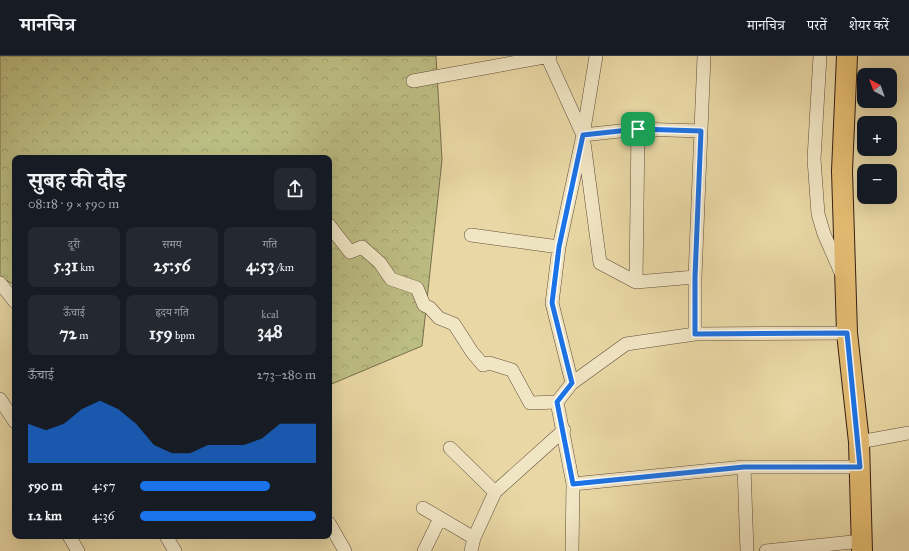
<!DOCTYPE html>
<html lang="hi">
<meta charset="utf-8">
<style>
:root{--surface:#171b24;--page:#242831;--text:#f1f3f6;--muted:#9ea1a6;--line:#363941;--accent:#1a73e8}
body{margin:0;font-family:"IM FELL Great Primer","Noto Serif Devanagari",serif;background:var(--page);color:var(--text);height:100vh;display:flex;flex-direction:column;font-size:15px;white-space:nowrap}
*{box-sizing:border-box;margin:0}
p{font-size:13px;color:var(--muted)}
.icon{flex:none;width:22px;height:22px;fill:none;stroke:currentColor;stroke-width:2;stroke-linecap:round;stroke-linejoin:round}
.map{position:relative;flex:1;overflow:hidden}
.panel{position:absolute;left:12px;top:99px;width:320px;height:384px;display:flex;flex-direction:column;background:var(--surface);border-radius:8px;box-shadow:0 4px 16px #0002}
.panel>*{flex:none}
.needle{width:26px;rotate:319deg}
.buttons{position:absolute;left:857px;top:12px;display:grid;gap:8px}
.buttons a{display:grid;place-items:center;width:40px;height:40px;border-radius:8px;background:var(--surface);box-shadow:0 4px 16px #0002;font-size:20px}
.pin{position:absolute;display:grid;place-items:center;width:34px;height:34px;color:#fff;margin:-17px;border-radius:8px;box-shadow:0 2px 6px #0006}
.round{display:grid;place-items:center;flex:none;width:42px;height:42px;border-radius:8px;background:var(--page)}
.summary{display:flex;align-items:center;justify-content:space-between;height:68px;padding:0 16px}
h1{font-size:22px;font-weight:700;line-height:30px}
.metrics{display:grid;grid-template-columns:repeat(3,1fr);gap:6px;height:68px;padding:4px 16px}
.metrics div{display:grid;align-content:center;border-radius:8px;background:var(--page);text-align:center}
.metrics b{font-size:17px;font-weight:700}
.metrics small{font-size:11px;font-weight:400}
.metrics p{font-size:11px}
.chart{height:112px;padding:8px 16px}
.chart p{display:flex;justify-content:space-between}
.chart svg{width:100%;height:72px;margin-top:4px;fill:var(--accent);opacity:.7}
ul{padding:0 16px;list-style:none;font-size:13px}
li{display:grid;grid-template-columns:64px 48px 1fr;align-items:center;height:30px}
li i{height:10px;border-radius:5px;background:var(--accent)}
header{display:flex;align-items:center;gap:24px;box-sizing:border-box;height:56px;padding:0 20px;background:var(--surface);border-bottom:1px solid var(--line)}
header strong{font-size:19px}
nav{display:flex;gap:22px;margin-inline-start:auto;font-size:14px}
.map>svg:first-child{display:block}
.forest{fill:url(#forest-crowns);stroke:#786e4c}
.lines{fill:none;stroke-linecap:round;stroke-linejoin:round}
.minor-casing{stroke:#624d3a;stroke-width:14}
.primary-casing{stroke:#351f16;stroke-width:22}
.minor{stroke:#f1e6c4;stroke-width:13}
.primary{stroke:#e4bc72;stroke-width:20}
.route-casing{stroke:#fff;stroke-width:8}
.route{stroke:#1a73e8;stroke-width:5}
</style>
<header>
<strong>मानचित्र</strong>
<nav><a>मानचित्र</a><a>परतें</a><a>शेयर करें</a></nav>
</header>
<div class="map">
<svg width="909" height="495" viewBox="0 0 909 495">
<defs>
<pattern id="forest-crowns" width="20" height="18" patternUnits="userSpaceOnUse"><rect width="20" height="18" fill="#bcbd82"/><path d="M2 6a3 3 0 1 1 6 0M12 15a3 3 0 1 1 6 0" fill="none" stroke="#a2a270"/></pattern>
</defs>
<rect width="100%" height="100%" fill="#e9d8a5"/>
<filter id="stains"><feTurbulence type="fractalNoise" baseFrequency=".005" numOctaves="4"/><feColorMatrix values="0 0 0 0 .2 0 0 0 0 .09 0 0 0 0 .02 0 0 0 .5 -.17"/></filter>
<radialGradient id="worn" r=".72"><stop offset=".6" stop-color="#630" stop-opacity="0"/><stop offset="1" stop-color="#630" stop-opacity=".3"/></radialGradient>
<!-- forest -->
<path class="forest" d="M 0,0 L 436,0 L 442,104 L 422,290 L 329,329 L 329,102 L 15,102 L 15,229 L 0,221 Z"/>
<g class="lines">
<defs>
<path id="minor" d="M 547,0 L 583,79 L 600,207 L 636,226 L 695,221
M 820,0 L 814,103 L 818,158 L 824,178 L 842,219
M 413,25 L 550,0
M 583,79 L 638,73 L 701,75
M 329,169 L 350,196 L 362,191 L 380,207 L 391,223 L 417,232 L 424,249 L 430,252 L 439,262 L 454,268 L 472,296 L 483,309 L 489,307 L 512,314 L 530,347 L 557,346
M 471,179 L 559,191
M 636,226 L 638,73
M 0,227 L 15,246
M 695,278 L 695,221 L 704,0
M 572,327 L 552,247 L 559,191 L 583,79 L 596,0
M 0,343 L 15,366
M 859,386 L 909,377
M 450,392 L 495,436
M 744,411 L 747,495
M 573,428 L 744,411 L 860,411
M 423,452 L 474,482
M 329,467 L 345,495
M 69,480 L 78,495
M 166,480 L 175,495
M 424,495 L 440,462
M 471,495 L 474,482 L 495,436 L 564,374
M 572,495 L 573,428 L 557,346 L 572,327 L 626,288 L 695,278 L 847,277
M 766,495 L 862,485"/>
<path id="primary" d="M 847,0 L 842,115 L 847,277 L 859,386 L 862,495"/>
</defs>
<!-- minor casing -->
<use href="#minor" class="minor-casing"/>
<!-- primary casing -->
<use href="#primary" class="primary-casing"/>
<!-- minor -->
<use href="#minor" class="minor"/>
<!-- primary -->
<use href="#primary" class="primary"/>
</g>
<g class="lines">
<defs>
<path id="route" d="M 638,73 L 701,75 L 695,221 L 695,278 L 847,277 L 860,411 L 744,411 L 573,428 L 557,346 L 572,327 L 552,247 L 559,191 L 583,79 Z"/>
</defs>
<!-- route casing -->
<use href="#route" class="route-casing"/>
<!-- route -->
<use href="#route" class="route"/>
</g>
<rect width="100%" height="100%" filter="url(#stains)"/>
<rect width="100%" height="100%" fill="url(#worn)"/>
</svg>
<div class="buttons">
<a><svg class="needle" viewBox="-14 -14 28 28"><path d="M0-13l5 13h-10z" fill="#e53935"/><path d="M0 13l5-13h-10z" fill="#9ea1a6"/></svg></a>
<a>+</a>
<a>−</a>
</div>
<div class="pin" style="left:638px;top:73px;background:#1e9e55"><svg class="icon" aria-label="arrive" viewBox="0 0 24 24"><path d="M6 21V4h12l-3 4 3 4H6"/></svg></div>
<section class="panel">
<div class="summary"><div><h1>सुबह की दौड़</h1><p>08:18 · 9 × 590 m</p></div><a class="round"><svg class="icon" aria-label="share" viewBox="0 0 24 24"><path d="M12 15V3M7 8l5-5 5 5M5 13v7h14v-7"/></svg></a></div>
<div class="metrics">
<div><p>दूरी</p><b>5.31<small> km</small></b></div>
<div><p>समय</p><b>25:56</b></div>
<div><p>गति</p><b>4:53<small> /km</small></b></div>
</div>
<div class="metrics">
<div><p>ऊँचाई</p><b>72<small> m</small></b></div>
<div><p>हृदय गति</p><b>159<small> bpm</small></b></div>
<div><p>kcal</p><b>348</b></div>
</div>
<div class="chart"><p><span>ऊँचाई</span>273–280 m</p>
<svg viewBox="0 0 160 44" preserveAspectRatio="none"><path d="M0 44V20L10 24L20 20L30 11L40 6L50 11L60 20L70 33L80 38L90 38L100 33L110 33L120 33L130 29L140 20L150 20L160 20V44z"/></svg>
</div>
<ul>
<li><b>590 m</b>4:57<i style="width:74%"></i></li>
<li><b>1.2 km</b>4:36<i style="width:100%"></i></li>
</ul>
</section>
</div>
